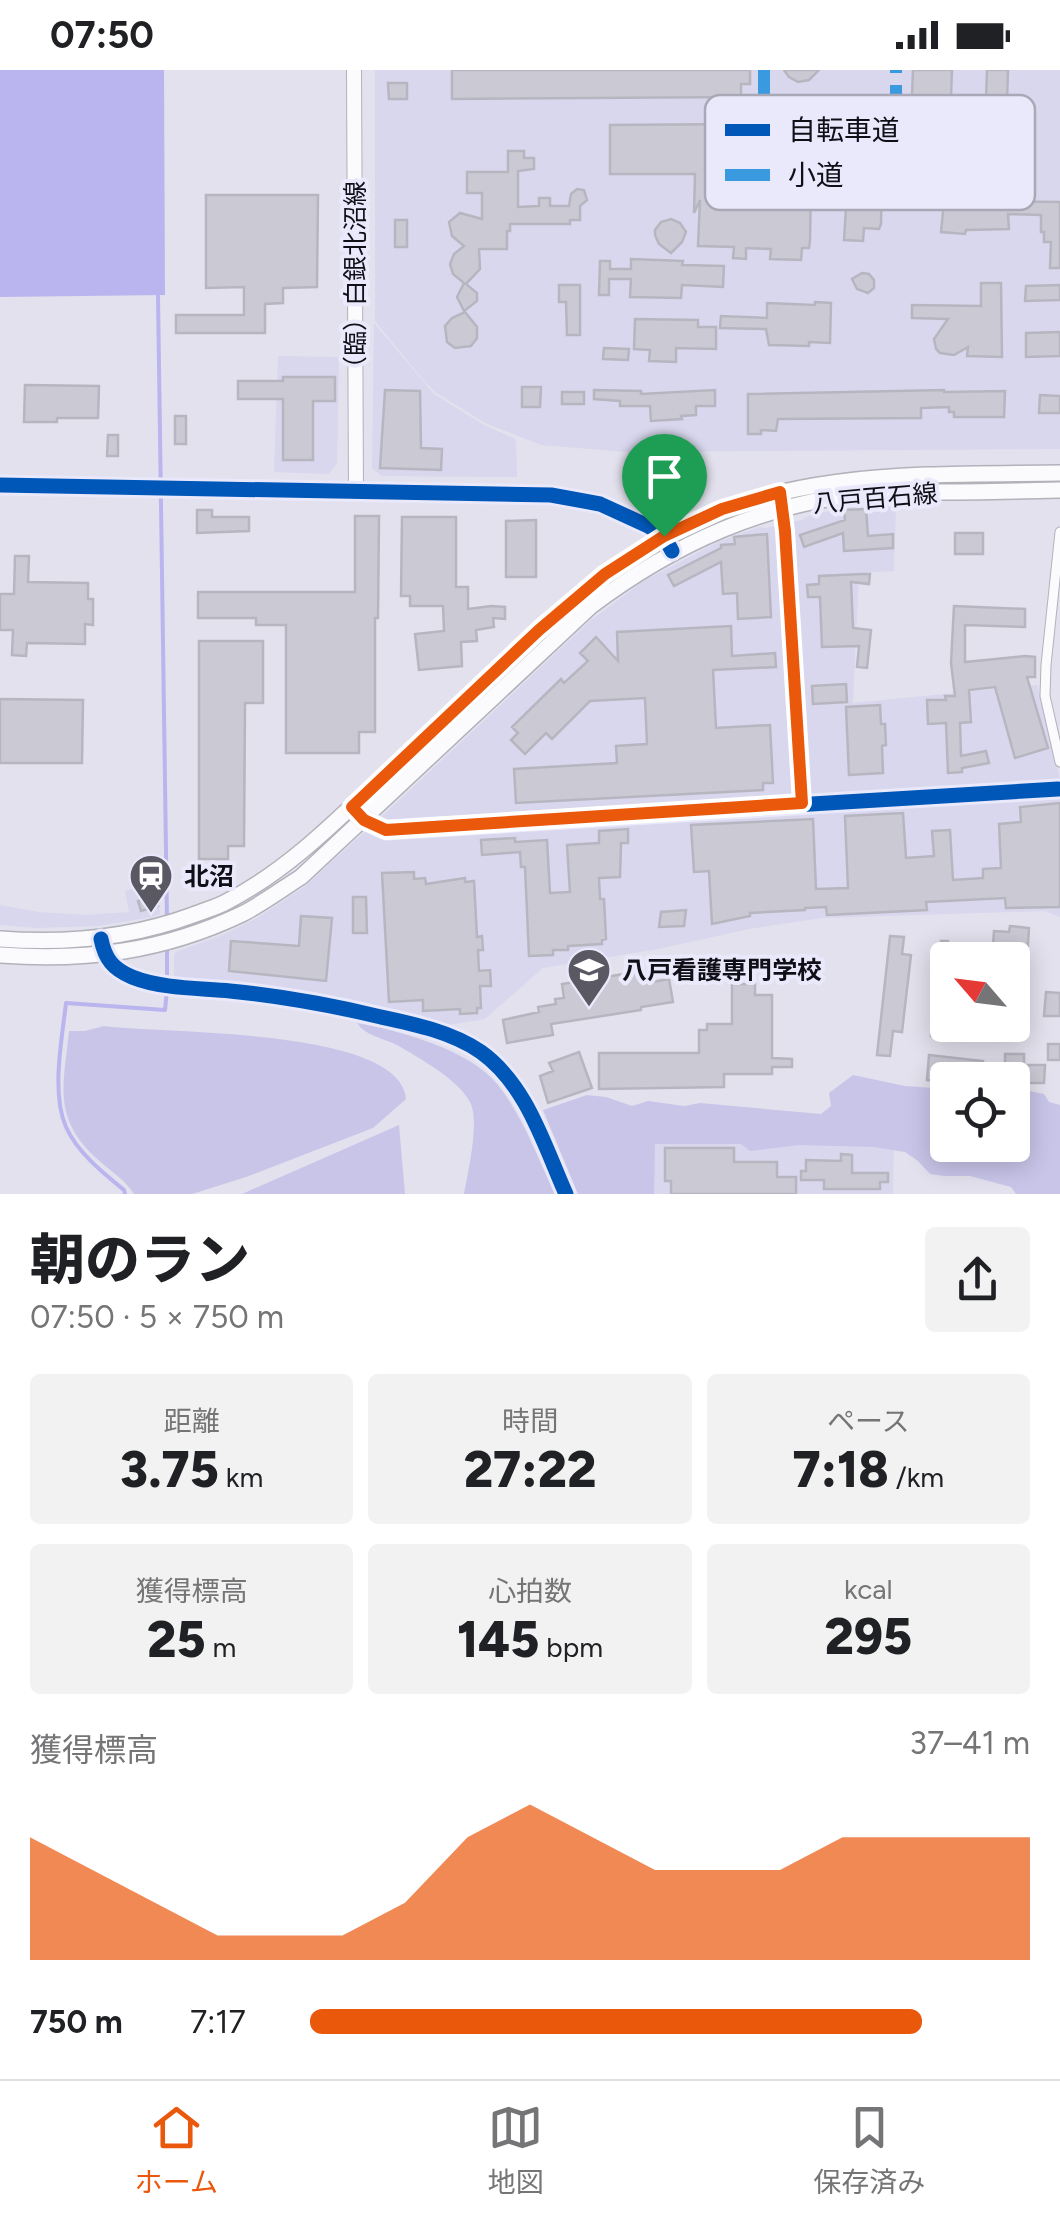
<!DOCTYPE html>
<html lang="ja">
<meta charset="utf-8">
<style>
:root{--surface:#fff;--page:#f2f2f2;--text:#202124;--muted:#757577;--line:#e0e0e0;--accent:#ea580c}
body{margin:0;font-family:Figtree,"Noto Sans JP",sans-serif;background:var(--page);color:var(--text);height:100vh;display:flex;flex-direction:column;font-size:38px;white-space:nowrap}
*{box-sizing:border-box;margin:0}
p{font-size:32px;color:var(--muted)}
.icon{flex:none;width:55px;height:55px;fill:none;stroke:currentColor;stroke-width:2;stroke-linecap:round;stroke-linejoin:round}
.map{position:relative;height:1124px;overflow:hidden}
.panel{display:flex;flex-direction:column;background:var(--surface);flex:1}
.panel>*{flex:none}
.needle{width:65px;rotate:298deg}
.controls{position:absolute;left:930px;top:872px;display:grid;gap:20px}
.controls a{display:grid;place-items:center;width:100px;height:100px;border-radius:10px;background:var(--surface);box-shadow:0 5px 25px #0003;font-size:50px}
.pin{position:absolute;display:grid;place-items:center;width:85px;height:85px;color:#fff;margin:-102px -42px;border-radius:50% 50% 50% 0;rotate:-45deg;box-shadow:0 0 10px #0007}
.pin .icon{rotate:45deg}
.round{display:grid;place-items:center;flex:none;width:105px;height:105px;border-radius:10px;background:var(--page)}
.headline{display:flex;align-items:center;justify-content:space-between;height:170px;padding:0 30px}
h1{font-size:55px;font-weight:800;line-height:75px}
.metrics{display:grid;grid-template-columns:repeat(3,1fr);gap:15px;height:170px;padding:10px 30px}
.metrics div{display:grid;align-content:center;border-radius:10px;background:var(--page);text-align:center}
.metrics b{font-size:50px;font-weight:800}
.metrics small{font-size:28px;font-weight:400}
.metrics p{font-size:28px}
.chart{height:280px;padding:20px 30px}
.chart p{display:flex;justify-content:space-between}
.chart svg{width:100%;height:180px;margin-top:10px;fill:var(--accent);opacity:.7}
ul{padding:0 30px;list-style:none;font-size:32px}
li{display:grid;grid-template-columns:160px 120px 1fr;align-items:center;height:75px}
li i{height:25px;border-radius:12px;background:var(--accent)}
.status{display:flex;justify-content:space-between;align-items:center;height:70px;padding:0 50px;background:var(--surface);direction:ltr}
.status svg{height:28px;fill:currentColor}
.menu{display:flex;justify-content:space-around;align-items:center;height:140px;border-top:2px solid var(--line);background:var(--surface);font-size:28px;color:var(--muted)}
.menu a{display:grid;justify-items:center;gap:5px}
.menu .current{color:var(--accent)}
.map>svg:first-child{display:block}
.built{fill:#d8d7ed}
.green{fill:#c8c5e9}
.water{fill:#bab5ee}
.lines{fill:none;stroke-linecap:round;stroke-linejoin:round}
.stream{stroke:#bab5ee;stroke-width:4}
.building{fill:#cbcad4;stroke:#b7b6c0;stroke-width:2.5}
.street-casing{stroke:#b2b2bb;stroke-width:11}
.secondary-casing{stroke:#b2b2bb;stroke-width:16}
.primary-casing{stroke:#b2b2bb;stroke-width:18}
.street{stroke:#fbfafc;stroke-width:9}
.secondary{stroke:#fbfafc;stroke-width:14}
.primary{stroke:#fbfafc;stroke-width:15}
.quiet{stroke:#3a9adf;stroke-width:12;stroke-dasharray:25 12;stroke-linecap:butt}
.cycleway-casing{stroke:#eae9fc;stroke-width:21}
.cycleway{stroke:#0057b8;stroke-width:15}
.route-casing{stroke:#fff;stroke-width:20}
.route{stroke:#ea580c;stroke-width:12}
.labels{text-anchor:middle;stroke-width:8;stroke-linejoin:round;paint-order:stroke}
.street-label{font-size:25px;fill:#100f17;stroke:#eae9fc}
.poi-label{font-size:25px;font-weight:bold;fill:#100f17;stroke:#eae9fc;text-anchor:start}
.key{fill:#eae9fc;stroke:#a9a8b7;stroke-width:2.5}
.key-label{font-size:28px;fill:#100f17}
</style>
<div class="status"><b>07:50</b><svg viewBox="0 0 49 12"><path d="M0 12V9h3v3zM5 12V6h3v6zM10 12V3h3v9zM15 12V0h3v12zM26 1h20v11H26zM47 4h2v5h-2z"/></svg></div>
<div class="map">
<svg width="1060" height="1124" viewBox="0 0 1060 1124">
<rect width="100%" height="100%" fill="#e2e1ed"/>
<!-- built -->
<path class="built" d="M 375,0 L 1060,0 L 1060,379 L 627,382 L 541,375 L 485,353 L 435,322 L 424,311 L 375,251 Z
M 374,253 L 434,324 L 484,355 L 516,369 L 517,407 L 382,406 L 372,398 Z
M 278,286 L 339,287 L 337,393 L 329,404 L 274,402 Z
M 896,435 L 894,501 L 859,503 L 853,633 L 1037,615 L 1060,709 L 1060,847 L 1045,841 L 822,848 L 749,859 L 658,879 L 543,898 L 485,949 L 447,955 L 363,932 L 298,919 L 174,908 L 174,885 L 176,882 L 225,864 L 257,848 L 304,817 L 392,737 L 590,551 L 642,512 L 718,472 L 759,457 L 766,458 L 802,450 L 811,445 L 843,438 Z
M 156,811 L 160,844 L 152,847 L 98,856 L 37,858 L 0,855 L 0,835 L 39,842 L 85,845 L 129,842 L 125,821 Z
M 645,1064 L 894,1070 L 893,1124 L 645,1124 Z"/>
<!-- green -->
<path class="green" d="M 357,953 C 398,960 470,980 497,1014 C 523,1046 537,1087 555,1124 L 464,1124 C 468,1102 480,1051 470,1032 C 458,1009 419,988 397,975 C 383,968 366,966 357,953 Z
M 104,956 C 160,964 401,957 406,1029 L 373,1058 L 246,1107 L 192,1124 L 134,1124 C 125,1109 107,1099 94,1086 C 52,1046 64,1013 69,961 L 85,961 Z
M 853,1005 L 905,1016 L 947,1019 L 948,1075 L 1012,1075 L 1013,1020 L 1029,1021 L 1044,1024 L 1049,1032 L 1060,1035 L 1060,1124 L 1016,1124 L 1011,1117 L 970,1106 L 944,1106 L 930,1104 L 918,1091 L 905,1082 L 873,1077 L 799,1075 L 750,1081 L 741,1074 L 655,1074 L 654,1124 L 578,1124 L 543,1040 L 587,1025 L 606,1027 L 632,1036 L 648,1031 L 684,1036 L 700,1033 L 821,1044 L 831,1036 L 829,1023 Z
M 399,1055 L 405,1124 L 242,1124 Z"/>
<!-- water -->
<path class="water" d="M 0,0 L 164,0 L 165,225 L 0,227 Z"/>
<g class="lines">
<!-- stream -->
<path class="stream" d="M 158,226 L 167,851
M 167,875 L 167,911
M 125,1124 L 124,1120 C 103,1103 77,1082 66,1057 C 51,1023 62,969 66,933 L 165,940 L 167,920"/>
</g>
<!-- building -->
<path class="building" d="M 452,0 L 750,0 L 750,14 L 741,14 L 741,27 L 452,29 Z
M 784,0 L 819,0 L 809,10 L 798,12 L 789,7 Z
M 913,0 L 952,0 L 951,26 L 912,26 Z
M 987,0 L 1008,0 L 1007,31 L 986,31 Z
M 388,13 L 407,13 L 407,29 L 389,29 Z
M 760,53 L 769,56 L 774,65 L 772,75 L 764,82 L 754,82 L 743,71 L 714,71 L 714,111 L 722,111 L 722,115 L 775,117 L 775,128 L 792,128 L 792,115 L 811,115 L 810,171 L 809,178 L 802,178 L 801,190 L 770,189 L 771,179 L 746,178 L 746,189 L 733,188 L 734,177 L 698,176 L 700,130 L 694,143 L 695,104 L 610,104 L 610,55 L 737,54 L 737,64 Z
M 915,55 L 967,59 L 964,87 L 962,87 L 964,139 L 983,140 L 983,131 L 1060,132 L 1060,198 L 1050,198 L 1051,172 L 1044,172 L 1044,162 L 1041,162 L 1041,145 L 1008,144 L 1009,159 L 966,160 L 965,164 L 941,162 L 944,132 L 938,132 L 937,88 L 914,88 Z
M 508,81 L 524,81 L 524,88 L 534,88 L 534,99 L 518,101 L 518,137 L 539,136 L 539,128 L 550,128 L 550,136 L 569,136 L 571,124 L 577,119 L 584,120 L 587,130 L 580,136 L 580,150 L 570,150 L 570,154 L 510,154 L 510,161 L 507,161 L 507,179 L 479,179 L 480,199 L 466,214 L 477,223 L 477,231 L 464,241 L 457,227 L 464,213 L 453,204 L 450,194 L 454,184 L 464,176 L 452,166 L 449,152 L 460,143 L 482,149 L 482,123 L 467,123 L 467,102 L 508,102 Z
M 848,107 L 882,108 L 881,154 L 879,159 L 864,158 L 863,171 L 844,170 Z
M 206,125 L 318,125 L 317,217 L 283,218 L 283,233 L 265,234 L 265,263 L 176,263 L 176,245 L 244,245 L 244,217 L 206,218 Z
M 671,149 L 680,153 L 686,162 L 682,172 L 671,183 L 659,174 L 655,165 L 655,160 L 661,152 Z
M 395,150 L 407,150 L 407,177 L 395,177 Z
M 631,189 L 683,191 L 682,195 L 724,196 L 723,217 L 682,215 L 681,228 L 630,227 L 631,209 L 609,209 L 609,225 L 599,225 L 600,191 L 610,191 L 610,199 L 631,199 Z
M 862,203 L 869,204 L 874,210 L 874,218 L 868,223 L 857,219 L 852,209 Z
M 981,213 L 1001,213 L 1002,287 L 967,286 L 968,277 L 954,285 L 940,283 L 936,279 L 934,269 L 948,249 L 912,248 L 912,235 L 981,236 Z
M 559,215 L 580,215 L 580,265 L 567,265 L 566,232 L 559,232 Z
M 1060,215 L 1060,230 L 1025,231 L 1026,216 Z
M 815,232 L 831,233 L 830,273 L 809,272 L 809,276 L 769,275 L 766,259 L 720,258 L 721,246 L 767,248 L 767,233 L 815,235 Z
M 465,242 L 477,257 L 477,268 L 471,276 L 455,278 L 447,272 L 445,256 L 452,248 Z
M 635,249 L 698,250 L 698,257 L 716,257 L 716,279 L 676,278 L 676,292 L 649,291 L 650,280 L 634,279 Z
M 1060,262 L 1060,286 L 1026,287 L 1026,263 Z
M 604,278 L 629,279 L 628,290 L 603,289 Z
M 283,307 L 335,307 L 335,331 L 313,331 L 313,390 L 283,390 L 283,329 L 238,329 L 238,311 L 283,311 Z
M 25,315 L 99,316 L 98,348 L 57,348 L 57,352 L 24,352 Z
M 522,317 L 541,317 L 540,337 L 522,337 Z
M 385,320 L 420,321 L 421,378 L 442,379 L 441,400 L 380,398 Z
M 594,320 L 641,321 L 641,324 L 715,320 L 715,336 L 696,336 L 696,345 L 681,346 L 682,349 L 651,351 L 650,336 L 620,336 L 620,331 L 594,329 Z
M 944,320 L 944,322 L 1005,321 L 1004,347 L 954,347 L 954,342 L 949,342 L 949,337 L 921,338 L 921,348 L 778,349 L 776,361 L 761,360 L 761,364 L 748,364 L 748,324 Z
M 562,322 L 584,322 L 584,334 L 562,334 Z
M 1040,325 L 1060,326 L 1060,343 L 1039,343 Z
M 175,346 L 186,346 L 186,374 L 175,374 Z
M 108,365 L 118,365 L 118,386 L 107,386 Z
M 866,439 L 868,466 L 893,464 L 893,478 L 844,481 L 843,463 L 804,477 L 800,465 L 845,450 L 844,440 Z
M 197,440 L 212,440 L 212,447 L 249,447 L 249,461 L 197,463 Z
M 355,446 L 379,446 L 378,548 L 375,548 L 375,662 L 359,662 L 359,683 L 286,683 L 286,555 L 256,555 L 256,548 L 198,548 L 198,522 L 355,522 Z
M 402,447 L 456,447 L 456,517 L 468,517 L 468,539 L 491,536 L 505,537 L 505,549 L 493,548 L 494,557 L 476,560 L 477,571 L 461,572 L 462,596 L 419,600 L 415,564 L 444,561 L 443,536 L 410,536 L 410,526 L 401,526 Z
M 536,450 L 536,507 L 506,507 L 506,451 Z
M 955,463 L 983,463 L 983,484 L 955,484 Z
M 767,464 L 771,547 L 738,549 L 737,523 L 723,524 L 721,492 L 674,516 L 668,505 L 721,478 L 721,475 L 735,474 L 734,467 Z
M 15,486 L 29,486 L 28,512 L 88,513 L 88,529 L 93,529 L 93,555 L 85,554 L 85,574 L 27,573 L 26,586 L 12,585 L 13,560 L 0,560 L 0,524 L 14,524 Z
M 863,504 L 870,504 L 869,514 L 851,512 L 853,558 L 871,560 L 867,598 L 857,597 L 859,576 L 822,577 L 820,527 L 808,527 L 807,515 L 819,514 L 819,506 Z
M 954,536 L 1025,539 L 1025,557 L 965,555 L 965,592 L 1025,586 L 1035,587 L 1035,607 L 1027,607 L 1048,678 L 1015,688 L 995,617 L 969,620 L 971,652 L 960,653 L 961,686 L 986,681 L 989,693 L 962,698 L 962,702 L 948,703 L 946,653 L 928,654 L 927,630 L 946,630 L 945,626 L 955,626 L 951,593 Z
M 731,556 L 732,586 L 775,583 L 776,597 L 713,600 L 716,658 L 770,655 L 773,713 L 763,713 L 763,720 L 516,733 L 514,699 L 617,693 L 616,676 L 647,674 L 645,628 L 590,631 L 552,669 L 546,663 L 525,684 L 511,670 L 518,663 L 512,657 L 561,609 L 564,613 L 588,591 L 580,583 L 596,567 L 618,591 L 617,562 Z
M 199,571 L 263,571 L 263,633 L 245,633 L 244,776 L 228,776 L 228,789 L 199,789 Z
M 846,614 L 847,632 L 813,634 L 812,616 Z
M 0,629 L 83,630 L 82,693 L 0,693 Z
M 880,635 L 881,654 L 885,654 L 886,675 L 882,676 L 883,703 L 849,705 L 846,637 Z
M 1060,733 L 1060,837 L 1006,838 L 1005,828 L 926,832 L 927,840 L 827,845 L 826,837 L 805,838 L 805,840 L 750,843 L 750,846 L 712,854 L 709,801 L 694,802 L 691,755 L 813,749 L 816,819 L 848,818 L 845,746 L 903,743 L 906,788 L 934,786 L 932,761 L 950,760 L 953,810 L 983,808 L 983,799 L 1001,798 L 999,754 L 1021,752 L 1020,737 Z
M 628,759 L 628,773 L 621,773 L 620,807 L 599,808 L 600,829 L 604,829 L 606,869 L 602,870 L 602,874 L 568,876 L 568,880 L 553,880 L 553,885 L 529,886 L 525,797 L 521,797 L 520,782 L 482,785 L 481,770 L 515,768 L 515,772 L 547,770 L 550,823 L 570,822 L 567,775 L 599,773 L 599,761 Z
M 414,802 L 414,809 L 425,808 L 426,814 L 465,808 L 465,812 L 474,811 L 477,867 L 482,866 L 483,880 L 478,880 L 479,901 L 490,900 L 491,916 L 480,916 L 481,938 L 477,938 L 477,943 L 460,944 L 460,939 L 423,941 L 423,930 L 389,932 L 382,803 Z
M 155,826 L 158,836 L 141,841 L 138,831 Z
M 353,827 L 366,827 L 367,863 L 353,863 Z
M 686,840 L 684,856 L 659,857 L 661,842 Z
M 301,846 L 332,848 L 326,911 L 229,901 L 231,871 L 299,876 Z
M 1010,856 L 1029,858 L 1026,903 L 1012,903 L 1012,890 L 992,890 L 994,861 L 1009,862 Z
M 890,866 L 904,867 L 902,884 L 911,885 L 902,962 L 893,961 L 890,986 L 877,985 Z
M 941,871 L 948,871 L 948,878 L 953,879 L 952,890 L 948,890 L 948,937 L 944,968 L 931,966 Z
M 636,902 L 636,904 L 644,903 L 646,913 L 669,909 L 673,932 L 641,937 L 641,940 L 551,954 L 553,965 L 507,973 L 503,950 L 539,942 L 538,937 L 556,934 L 555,929 L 564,928 L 562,914 Z
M 732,914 L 755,914 L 755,925 L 772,925 L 772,988 L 792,989 L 792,997 L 772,997 L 772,1004 L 724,1004 L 724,1017 L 599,1019 L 599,983 L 699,983 L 699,960 L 707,960 L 707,954 L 732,954 Z
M 1046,922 L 1060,923 L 1060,946 L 1044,946 Z
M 1048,974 L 1060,974 L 1060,990 L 1048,990 Z
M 579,982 L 592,1018 L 548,1033 L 540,1006 L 553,1001 L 549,993 Z
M 1005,984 L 1024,984 L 1024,995 L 1045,995 L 1044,1013 L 1025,1013 L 1025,1015 L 1012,1015 L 1012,1010 L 1005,1010 Z
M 929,985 L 983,991 L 982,1001 L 1002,1003 L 1002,1010 L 948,1010 L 948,1012 L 927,1010 Z
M 665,1078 L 734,1078 L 734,1092 L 777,1092 L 777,1107 L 796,1107 L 796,1124 L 671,1124 L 671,1111 L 665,1111 Z
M 841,1084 L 852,1085 L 852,1103 L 888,1103 L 888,1112 L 880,1112 L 880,1119 L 824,1119 L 824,1110 L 801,1110 L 801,1101 L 806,1101 L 806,1090 L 841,1091 Z"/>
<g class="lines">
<defs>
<path id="street" d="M 780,421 L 785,461 L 802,733
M 1060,462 L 1046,595 L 1045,626 L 1060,692
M 361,747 L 386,760 L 420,759 L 802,733 L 1058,719"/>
<path id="secondary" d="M 354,0 L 356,422
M 0,415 L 551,425 C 582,429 649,445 667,472
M 102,874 C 105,891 115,900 131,906 C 160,919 198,918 229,921 C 280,926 330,935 380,946 C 413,954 452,962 480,982 C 527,1014 544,1075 566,1124"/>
<path id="primary" d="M 0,869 C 66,874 131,868 193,845 C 205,840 218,837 228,831 C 282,803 327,760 370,719 C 413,679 455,639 497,600 C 549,551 600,503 662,468 C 783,398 925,405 1060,403
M 0,885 C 87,891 162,882 242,844 C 262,834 282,819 301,807 L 591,536 C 675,473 764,433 870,423 C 890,421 910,422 931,422 C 974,422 1017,421 1060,420"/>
</defs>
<!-- street casing -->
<use href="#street" class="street-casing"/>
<!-- secondary casing -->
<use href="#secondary" class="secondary-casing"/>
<!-- primary casing -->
<use href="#primary" class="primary-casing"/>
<!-- street -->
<use href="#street" class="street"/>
<!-- secondary -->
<use href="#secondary" class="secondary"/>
<!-- primary -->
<use href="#primary" class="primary"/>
<!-- quiet -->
<path class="quiet" d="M 764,0 L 764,39
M 896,40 L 896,0"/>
<defs>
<path id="cycleway" d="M 0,415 L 551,425 L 600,434 L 648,456 L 664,466 L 672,481
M 352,737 L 364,750 L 386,760 L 1058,719
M 101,869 C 105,889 113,899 132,907 C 162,919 199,918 230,921 C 282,926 331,935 381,947 C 414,954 452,962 481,982 C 527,1015 544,1075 566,1124"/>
</defs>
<!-- cycleway casing -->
<use href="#cycleway" class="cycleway-casing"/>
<!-- cycleway -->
<use href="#cycleway" class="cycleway"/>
</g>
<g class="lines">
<defs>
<path id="route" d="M 780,422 L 785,461 L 802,733 L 386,760 L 364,750 L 352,737 L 539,560 L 605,504 L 664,466 L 722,439 Z"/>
</defs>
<!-- route casing -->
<use href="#route" class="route-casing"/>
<!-- route -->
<use href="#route" class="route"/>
</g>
<!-- icons -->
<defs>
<symbol id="station-pin" viewBox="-11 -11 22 30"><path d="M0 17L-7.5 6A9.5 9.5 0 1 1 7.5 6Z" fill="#5a5862" stroke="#eae9fc"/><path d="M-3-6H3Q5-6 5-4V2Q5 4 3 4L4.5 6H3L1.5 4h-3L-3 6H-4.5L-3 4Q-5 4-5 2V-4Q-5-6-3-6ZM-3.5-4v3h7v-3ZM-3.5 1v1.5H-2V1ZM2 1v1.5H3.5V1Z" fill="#fff"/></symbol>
<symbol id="university-pin" viewBox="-11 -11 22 30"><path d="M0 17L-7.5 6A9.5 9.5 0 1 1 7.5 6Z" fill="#5a5862" stroke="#eae9fc"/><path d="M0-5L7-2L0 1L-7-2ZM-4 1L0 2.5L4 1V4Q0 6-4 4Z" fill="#fff"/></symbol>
</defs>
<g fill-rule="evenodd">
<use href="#station-pin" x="126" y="781" width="50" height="68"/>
<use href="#university-pin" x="564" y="875" width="50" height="68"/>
</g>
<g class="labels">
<!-- street labels -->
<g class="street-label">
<text transform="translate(355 211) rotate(-90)" y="9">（臨）白銀北沼線</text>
<text transform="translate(875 428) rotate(-5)" y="9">八戸百石線</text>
</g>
<!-- poi labels -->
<g class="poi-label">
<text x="184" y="815">北沼</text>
<text x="622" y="909">八戸看護専門学校</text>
</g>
</g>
<!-- legend -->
<rect x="705" y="25" width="330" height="115" rx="15" class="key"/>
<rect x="725" y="54" width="45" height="12" fill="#0057b8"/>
<rect x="725" y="99" width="45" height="12" fill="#3a9adf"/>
<g class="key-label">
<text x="788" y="70">自転車道</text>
<text x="788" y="115">小道</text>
</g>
</svg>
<div class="controls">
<a><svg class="needle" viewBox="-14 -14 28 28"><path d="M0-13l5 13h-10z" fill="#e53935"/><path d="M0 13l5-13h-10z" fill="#757577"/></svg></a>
<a><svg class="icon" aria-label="locate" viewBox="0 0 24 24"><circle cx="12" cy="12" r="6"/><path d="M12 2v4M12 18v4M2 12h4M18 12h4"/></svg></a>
</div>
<div class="pin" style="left:664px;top:466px;background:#1e9e55"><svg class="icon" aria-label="arrive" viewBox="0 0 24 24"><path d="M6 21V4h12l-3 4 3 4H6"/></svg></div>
</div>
<section class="panel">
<div class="headline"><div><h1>朝のラン</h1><p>07:50 · 5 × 750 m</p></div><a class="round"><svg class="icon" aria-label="share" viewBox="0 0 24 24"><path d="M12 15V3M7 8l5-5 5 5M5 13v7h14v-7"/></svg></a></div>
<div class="metrics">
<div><p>距離</p><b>3.75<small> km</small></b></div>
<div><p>時間</p><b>27:22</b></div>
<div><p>ペース</p><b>7:18<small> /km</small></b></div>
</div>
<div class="metrics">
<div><p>獲得標高</p><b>25<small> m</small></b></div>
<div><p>心拍数</p><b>145<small> bpm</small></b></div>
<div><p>kcal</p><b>295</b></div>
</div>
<div class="chart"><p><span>獲得標高</span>37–41 m</p>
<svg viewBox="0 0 160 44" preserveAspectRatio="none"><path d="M0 44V14L10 22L20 30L30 38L40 38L50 38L60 30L70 14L80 6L90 14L100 22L110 22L120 22L130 14L140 14L150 14L160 14V44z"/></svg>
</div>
<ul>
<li><b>750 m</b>7:17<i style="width:85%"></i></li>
</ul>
</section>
<nav class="menu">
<a class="current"><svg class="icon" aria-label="home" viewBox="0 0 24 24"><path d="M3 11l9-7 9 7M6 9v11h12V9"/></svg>ホーム</a>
<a><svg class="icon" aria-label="map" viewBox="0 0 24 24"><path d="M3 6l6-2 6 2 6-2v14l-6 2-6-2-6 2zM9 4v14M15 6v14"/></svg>地図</a>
<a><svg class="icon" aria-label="saved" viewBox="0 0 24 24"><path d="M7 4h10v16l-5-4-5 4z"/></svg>保存済み</a>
</nav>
